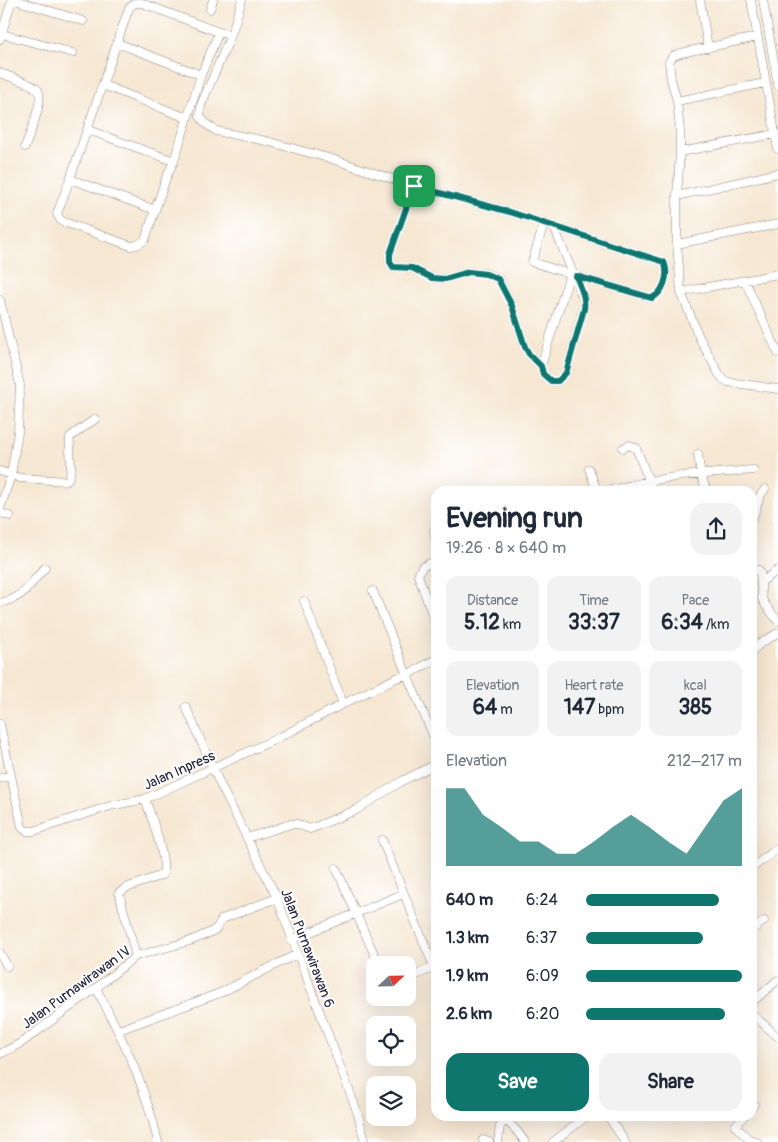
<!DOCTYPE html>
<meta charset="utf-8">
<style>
:root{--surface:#fff;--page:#f2f2f3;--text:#1f2937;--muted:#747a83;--accent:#0f766e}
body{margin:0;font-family:Pangolin,sans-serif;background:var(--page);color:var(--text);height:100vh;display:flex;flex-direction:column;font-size:19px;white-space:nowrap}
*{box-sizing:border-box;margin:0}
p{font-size:16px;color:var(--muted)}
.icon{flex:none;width:28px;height:28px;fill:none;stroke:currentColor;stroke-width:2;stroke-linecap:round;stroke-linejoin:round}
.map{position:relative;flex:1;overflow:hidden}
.drawer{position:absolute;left:431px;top:486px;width:326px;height:635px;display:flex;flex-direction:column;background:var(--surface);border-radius:15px;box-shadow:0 5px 20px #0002}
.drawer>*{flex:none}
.needle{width:32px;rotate:68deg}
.fabs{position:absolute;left:366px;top:956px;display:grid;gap:10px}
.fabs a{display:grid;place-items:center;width:50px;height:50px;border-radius:10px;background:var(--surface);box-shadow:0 5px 20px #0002;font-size:25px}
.pin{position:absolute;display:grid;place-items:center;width:42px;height:42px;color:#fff;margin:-21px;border-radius:10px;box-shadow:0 2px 8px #0006}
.round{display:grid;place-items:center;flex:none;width:52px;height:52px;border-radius:15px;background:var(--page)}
.overview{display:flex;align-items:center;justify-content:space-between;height:85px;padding:0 15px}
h1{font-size:28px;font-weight:700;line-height:38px}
.stats{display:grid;grid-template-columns:repeat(3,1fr);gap:8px;height:85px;padding:5px 15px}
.stats div{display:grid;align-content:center;border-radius:12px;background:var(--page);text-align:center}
.stats b{font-size:21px;font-weight:700}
.stats small{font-size:14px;font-weight:400}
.stats p{font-size:14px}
.chart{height:140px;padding:10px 15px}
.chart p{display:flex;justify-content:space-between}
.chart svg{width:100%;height:90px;margin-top:5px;fill:var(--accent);opacity:.7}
.primary-button{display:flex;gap:10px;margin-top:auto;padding:10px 15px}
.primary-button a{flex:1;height:58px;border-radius:15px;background:var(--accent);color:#fff;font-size:20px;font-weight:700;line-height:58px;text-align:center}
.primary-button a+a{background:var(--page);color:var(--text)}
ul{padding:0 15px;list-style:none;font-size:16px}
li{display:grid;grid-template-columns:80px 60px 1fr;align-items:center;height:38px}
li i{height:12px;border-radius:6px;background:var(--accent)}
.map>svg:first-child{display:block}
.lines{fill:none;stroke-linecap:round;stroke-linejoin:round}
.street-casing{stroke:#8c8486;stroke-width:9}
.street{stroke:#fff;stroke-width:8}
.route-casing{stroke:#fff;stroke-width:10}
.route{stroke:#0f766e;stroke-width:6}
.labels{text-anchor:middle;stroke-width:4;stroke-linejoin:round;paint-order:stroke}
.street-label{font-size:14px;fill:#22223b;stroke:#fff}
</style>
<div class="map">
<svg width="778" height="1142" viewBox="0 0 778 1142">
<rect width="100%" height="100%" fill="#fff"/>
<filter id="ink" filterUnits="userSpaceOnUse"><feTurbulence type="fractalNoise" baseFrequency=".02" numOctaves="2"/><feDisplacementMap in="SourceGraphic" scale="10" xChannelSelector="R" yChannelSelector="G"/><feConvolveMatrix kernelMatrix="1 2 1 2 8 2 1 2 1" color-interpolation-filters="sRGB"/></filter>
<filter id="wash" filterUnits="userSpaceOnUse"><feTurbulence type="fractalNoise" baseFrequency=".0096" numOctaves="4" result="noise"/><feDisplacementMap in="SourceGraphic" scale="20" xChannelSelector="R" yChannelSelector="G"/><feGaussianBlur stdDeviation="1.12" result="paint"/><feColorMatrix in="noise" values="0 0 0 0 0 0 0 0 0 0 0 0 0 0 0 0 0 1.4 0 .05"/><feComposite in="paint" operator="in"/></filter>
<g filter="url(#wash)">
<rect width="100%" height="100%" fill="#f6e7d2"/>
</g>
<g filter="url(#ink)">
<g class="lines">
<defs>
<path id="street" d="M 15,0 L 83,21
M 242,0 L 231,35 L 201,105 L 200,116 L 205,123 L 216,131 L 266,141 L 332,159 L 414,186 L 510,212 L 664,262 C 670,275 663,293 651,298 L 570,274 L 541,366
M 700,0 L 708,48
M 751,0 L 778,149
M 763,0 L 778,85
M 210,9 L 213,0
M 2,34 L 73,53
M 757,37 L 681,53 L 673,56 L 669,62 L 671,79 L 677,101 L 680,131 L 680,152 L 677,196 L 677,244 L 681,292 L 699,337 L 719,374 L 723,379 L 728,382 L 778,389
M 0,39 L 12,0
M 117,43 L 201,75
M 0,73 C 10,77 28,82 36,88 C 47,96 29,135 25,147
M 103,85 L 187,118
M 677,101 L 765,83
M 88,130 L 174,161
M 680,152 L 775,134
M 70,179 L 57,214 L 61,221 L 131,246 L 137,245 L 145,240 L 166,178 L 174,161 L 201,75 L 219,32
M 414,186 L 390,254 L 390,263 L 393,267 L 412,268 L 433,278 L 445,279 L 469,272 L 485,273 L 499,279 L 512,306 L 525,347 L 529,354 L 541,366 L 543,374 L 551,381 L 558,381 L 566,373 L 585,303 L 554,227
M 677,196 L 778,173
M 155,210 L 70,179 L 129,8 L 135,3 L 142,3 L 216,31 L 231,35
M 544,224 L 532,262 L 570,274
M 677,244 L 778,224
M 745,281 L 778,353
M 681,292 L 778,274
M 0,300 L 20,385 L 18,432 L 11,475 L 0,509
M 623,448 L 629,445 L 636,448 L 653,491
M 698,454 L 701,476 L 707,491
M 589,469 L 597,491
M 0,471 L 20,478 L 67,481 C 75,470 68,450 70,437 L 95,419
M 607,491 L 649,481 L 682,476 L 753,470
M 0,513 L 10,516
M 752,520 L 760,496 L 765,489
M 436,527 L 434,530 L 436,542
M 436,560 L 422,567 L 418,575 L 436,625
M 752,570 L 759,570 L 760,572 L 762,599 L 766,606 L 778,621
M 761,582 L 778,570
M 373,591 L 407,675 L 436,742
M 304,601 L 343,704
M 0,603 C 28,596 27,586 45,568
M 752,651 L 761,643 L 778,633
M 186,707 L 220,784 L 277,898 L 358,1114 L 365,1142
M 0,724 L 22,827 L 26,831 L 34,831 L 110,806 L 145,799 L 280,737 L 343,704 L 396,678 L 407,675 L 436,659
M 0,778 L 10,776
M 247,838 L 291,824 L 297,824 L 310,829 L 356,810 L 402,781 L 436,764
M 382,840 L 434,967 L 436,966
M 336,868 L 379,965
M 752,868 L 778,848
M 752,930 L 764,921
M 291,940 L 403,894
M 0,953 L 7,966
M 136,956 L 119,893 L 126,888 L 162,875 C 169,864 150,813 145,799
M 408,979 L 434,967
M 96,988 C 122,1037 146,1087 158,1142
M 752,1002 L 778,980
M 752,1014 L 778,1037
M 119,1030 L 220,993 L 297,954
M 0,1054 L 21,1043 L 96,988 L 136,956 L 190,941 L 209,933 L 216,929 L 222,919 L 277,898
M 752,1102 L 754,1104 L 752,1107
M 608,1116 L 625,1142
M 744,1116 L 735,1126 L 751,1141 L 753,1140 L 757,1142
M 483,1140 L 489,1142
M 498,1142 L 500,1126 L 506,1120 L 517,1131 L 525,1142
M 553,1142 L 587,1116"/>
</defs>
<!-- street casing -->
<use href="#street" class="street-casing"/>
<!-- street -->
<use href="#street" class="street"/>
</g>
</g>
<g class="lines" filter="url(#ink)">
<defs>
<path id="route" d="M 414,186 L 510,212 L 664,262 C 670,275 663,293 652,298 L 576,276 C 580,287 586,297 584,309 L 566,373 L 558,381 L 551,381 L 543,374 L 541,366 L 529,354 L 525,347 L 512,306 L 498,279 L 486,274 L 469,272 L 445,279 L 432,278 L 412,268 L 393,267 L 390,262 L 390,254 Z"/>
</defs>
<!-- route casing -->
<use href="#route" class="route-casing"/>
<!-- route -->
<use href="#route" class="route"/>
</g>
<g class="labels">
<!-- street labels -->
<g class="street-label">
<text transform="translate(179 770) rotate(-24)" y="5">Jalan Inpress</text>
<text transform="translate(308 948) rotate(69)" y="5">Jalan Purnawirawan 6</text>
<text transform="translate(76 987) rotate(-36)" y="5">Jalan Purnawirawan IV</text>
</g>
</g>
</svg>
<div class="fabs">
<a><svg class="needle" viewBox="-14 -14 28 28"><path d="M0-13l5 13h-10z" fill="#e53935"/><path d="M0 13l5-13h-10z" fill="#747a83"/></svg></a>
<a><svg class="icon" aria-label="locate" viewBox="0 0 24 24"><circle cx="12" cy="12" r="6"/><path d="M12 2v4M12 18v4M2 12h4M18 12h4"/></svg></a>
<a><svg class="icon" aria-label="layers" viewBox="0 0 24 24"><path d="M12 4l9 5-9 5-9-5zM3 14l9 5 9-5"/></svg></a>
</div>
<div class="pin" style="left:414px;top:186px;background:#1e9e55"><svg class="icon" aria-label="arrive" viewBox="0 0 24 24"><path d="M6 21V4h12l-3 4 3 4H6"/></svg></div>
<section class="drawer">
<div class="overview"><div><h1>Evening run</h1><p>19:26 · 8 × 640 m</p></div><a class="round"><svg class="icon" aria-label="share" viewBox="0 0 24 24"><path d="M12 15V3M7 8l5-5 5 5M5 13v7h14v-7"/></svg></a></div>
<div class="stats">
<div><p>Distance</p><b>5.12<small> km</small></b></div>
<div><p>Time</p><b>33:37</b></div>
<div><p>Pace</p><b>6:34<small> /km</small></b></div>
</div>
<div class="stats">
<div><p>Elevation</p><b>64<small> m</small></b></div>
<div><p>Heart rate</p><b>147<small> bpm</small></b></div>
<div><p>kcal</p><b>385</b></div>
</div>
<div class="chart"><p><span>Elevation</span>212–217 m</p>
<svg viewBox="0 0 160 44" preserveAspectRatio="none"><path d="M0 44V6L10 6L20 19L30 25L40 32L50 32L60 38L70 38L80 32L90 25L100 19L110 25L120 32L130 38L140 25L150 12L160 6V44z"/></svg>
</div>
<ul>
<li><b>640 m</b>6:24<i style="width:85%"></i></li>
<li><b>1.3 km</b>6:37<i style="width:75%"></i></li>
<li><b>1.9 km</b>6:09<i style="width:100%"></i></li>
<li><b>2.6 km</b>6:20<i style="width:89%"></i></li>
</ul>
<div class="primary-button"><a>Save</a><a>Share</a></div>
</section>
</div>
